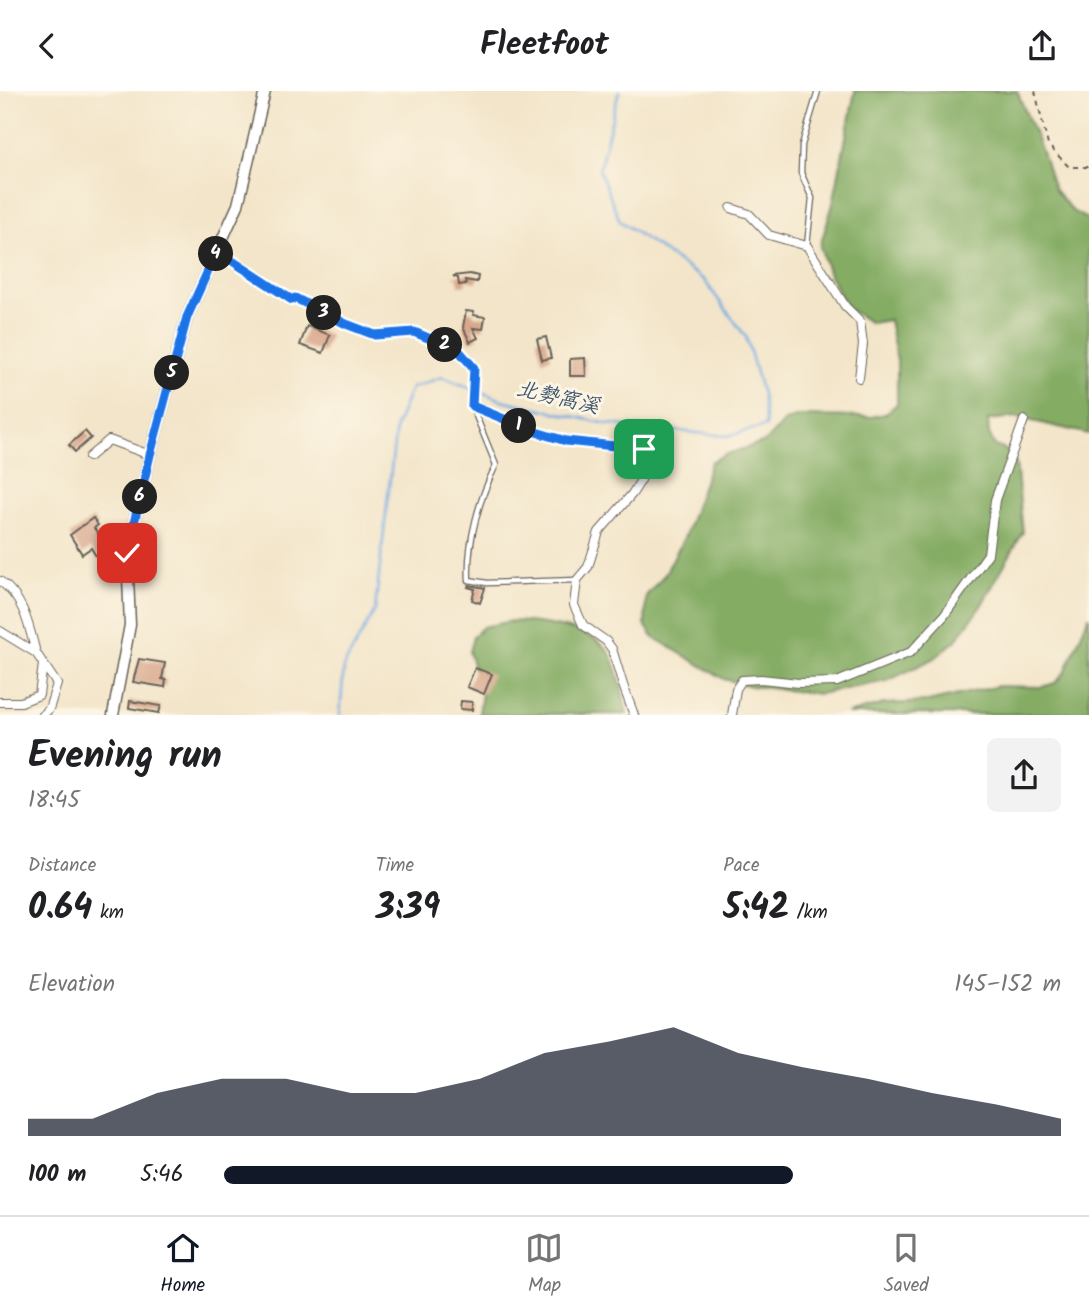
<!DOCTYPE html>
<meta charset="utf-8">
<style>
:root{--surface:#fff;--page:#f2f2f2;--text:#202124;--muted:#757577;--line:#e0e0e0;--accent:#111827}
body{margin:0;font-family:Kalam,"LXGW WenKai TC",sans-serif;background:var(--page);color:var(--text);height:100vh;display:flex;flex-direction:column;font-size:26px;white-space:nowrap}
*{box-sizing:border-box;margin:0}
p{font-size:23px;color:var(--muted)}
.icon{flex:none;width:38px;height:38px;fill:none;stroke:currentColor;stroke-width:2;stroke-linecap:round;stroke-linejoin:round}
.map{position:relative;height:624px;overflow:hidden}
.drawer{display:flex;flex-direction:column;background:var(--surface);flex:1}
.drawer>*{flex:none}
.pin{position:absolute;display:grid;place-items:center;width:60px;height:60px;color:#fff;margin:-30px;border-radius:14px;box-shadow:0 4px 10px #0006}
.km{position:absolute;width:35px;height:35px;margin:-18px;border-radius:50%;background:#222;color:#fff;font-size:19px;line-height:35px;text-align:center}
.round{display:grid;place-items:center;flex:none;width:74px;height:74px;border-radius:10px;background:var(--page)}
.overview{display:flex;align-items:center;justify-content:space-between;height:119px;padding:0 28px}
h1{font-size:38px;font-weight:800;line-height:52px}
.figures{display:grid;grid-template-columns:repeat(3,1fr);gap:10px;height:119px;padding:7px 28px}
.figures div{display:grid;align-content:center}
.figures b{font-size:35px;font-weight:800}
.figures small{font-size:19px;font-weight:400}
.figures p{font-size:19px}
.chart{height:196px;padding:14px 28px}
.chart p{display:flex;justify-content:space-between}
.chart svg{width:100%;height:126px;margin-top:7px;fill:var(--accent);opacity:.7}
ul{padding:0 28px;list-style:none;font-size:23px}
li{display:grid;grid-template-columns:112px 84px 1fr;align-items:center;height:52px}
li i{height:18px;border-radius:9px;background:var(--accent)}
header{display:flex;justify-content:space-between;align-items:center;height:91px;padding:0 28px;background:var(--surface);font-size:32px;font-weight:800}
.menu{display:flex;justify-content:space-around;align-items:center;height:98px;border-top:2px solid var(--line);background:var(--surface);font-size:19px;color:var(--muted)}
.menu a{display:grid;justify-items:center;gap:4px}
.menu .selected{color:var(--accent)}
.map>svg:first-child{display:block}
.forest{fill:#84ac63;stroke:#506440;stroke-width:2}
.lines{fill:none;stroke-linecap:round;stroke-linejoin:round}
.stream{stroke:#74abe3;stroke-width:2.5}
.building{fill:#d9a78c}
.service-casing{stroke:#676259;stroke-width:7}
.minor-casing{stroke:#676259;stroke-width:10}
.tertiary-casing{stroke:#676259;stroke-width:13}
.path{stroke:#676259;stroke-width:2;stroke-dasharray:5 5;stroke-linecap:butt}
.service{stroke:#fff;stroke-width:4.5}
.minor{stroke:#fff;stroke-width:8}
.tertiary{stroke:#fff;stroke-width:10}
.route-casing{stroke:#fff;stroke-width:14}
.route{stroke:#1a73e8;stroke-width:9}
.labels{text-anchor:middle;stroke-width:6;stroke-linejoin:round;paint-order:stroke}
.water-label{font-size:21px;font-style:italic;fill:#3f556c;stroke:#fcf5e5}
</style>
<header><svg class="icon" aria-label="back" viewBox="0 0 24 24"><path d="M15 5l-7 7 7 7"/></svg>Fleetfoot<svg class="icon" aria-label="share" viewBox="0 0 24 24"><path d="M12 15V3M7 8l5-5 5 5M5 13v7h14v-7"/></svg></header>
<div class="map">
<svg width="1089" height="624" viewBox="0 0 1089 624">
<rect width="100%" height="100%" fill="#fcf5e5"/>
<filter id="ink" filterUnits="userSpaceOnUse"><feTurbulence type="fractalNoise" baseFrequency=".0143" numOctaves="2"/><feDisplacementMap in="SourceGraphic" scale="14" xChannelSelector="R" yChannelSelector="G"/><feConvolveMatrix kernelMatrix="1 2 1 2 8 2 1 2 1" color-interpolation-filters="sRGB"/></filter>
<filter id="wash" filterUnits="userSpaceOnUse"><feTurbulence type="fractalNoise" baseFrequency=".00686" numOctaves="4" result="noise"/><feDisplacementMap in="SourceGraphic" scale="28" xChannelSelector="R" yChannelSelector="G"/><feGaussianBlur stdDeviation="1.57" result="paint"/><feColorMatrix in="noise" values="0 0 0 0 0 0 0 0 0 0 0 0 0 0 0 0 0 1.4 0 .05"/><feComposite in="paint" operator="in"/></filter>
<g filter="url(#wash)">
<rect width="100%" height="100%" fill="#f3e5c9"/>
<!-- forest -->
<path class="forest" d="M 855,0 L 1017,0 L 1041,58 L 1054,98 L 1072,120 L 1089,129 L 1089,343 L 1015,326 L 988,329 L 989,343 L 995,355 L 1009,360 L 1016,372 L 1023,441 L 981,515 L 956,549 L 935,567 L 887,590 L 819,603 L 751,595 L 724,588 L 653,546 L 645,534 L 646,505 L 665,483 L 685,445 L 711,371 L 724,364 L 765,351 L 785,330 L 799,325 L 871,326 L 885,323 L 897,313 L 897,270 L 889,229 L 871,232 L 847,217 L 828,181 L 820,155 L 833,113 Z
M 1089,525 L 1089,623 L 847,623 L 884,613 L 928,611 L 998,595 L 1042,596 L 1055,592 L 1065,581 Z
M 512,530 C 538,531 592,537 608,560 C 620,577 622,604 627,623 L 479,623 L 482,601 L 469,561 L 473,546 L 483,536 Z"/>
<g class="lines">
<!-- stream -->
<path class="stream" d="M 340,624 L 344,575 L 375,519 L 396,335 L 411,297 L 442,286 L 502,309 L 607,333 L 727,345 L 766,335 L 762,303 L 746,246 L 704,189 L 620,130 L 599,79 L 619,0"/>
</g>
<g id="blocks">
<!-- building -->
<path class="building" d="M 470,183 L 478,185 L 477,191 L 465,189 L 466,193 L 459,194 L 458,187 L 453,185 Z
M 466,220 L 474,221 L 473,224 L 485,226 L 483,238 L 473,237 L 478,247 L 470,251 L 463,236 Z
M 307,235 L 330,244 L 323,262 L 300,254 Z
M 546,246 L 551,267 L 542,269 L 537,248 Z
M 585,267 L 586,285 L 570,285 L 570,268 Z
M 85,340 L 91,347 L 75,361 L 69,354 Z
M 93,427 L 98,434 L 94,437 L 108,457 L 96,465 L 91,457 L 82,463 L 70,444 Z
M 469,494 L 485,497 L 480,512 L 472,509 L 475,498 L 468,496 Z
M 139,568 L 165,572 L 162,588 L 166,589 L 165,596 L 133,591 Z
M 475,577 L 492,583 L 484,603 L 467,596 Z
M 130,610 L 161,615 L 159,622 L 129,617 Z
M 461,610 L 472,611 L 472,619 L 460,618 Z"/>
</g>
</g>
<g filter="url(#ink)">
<use href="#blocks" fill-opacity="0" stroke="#676259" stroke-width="2"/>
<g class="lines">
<defs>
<path id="service" d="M 807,155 L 812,107 L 801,82 L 802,54 L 818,0
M 218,160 L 292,209 L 295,207 L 347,233 L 375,244 L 414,241 L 459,260 L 474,277 L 472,315 L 496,374 C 479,408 467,451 469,489 L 487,492 L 577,489"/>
<path id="minor" d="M 731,117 L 749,123 L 769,144 L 807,155 L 845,215 L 860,230 L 863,253 L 859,287
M 472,315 L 536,341 L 566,350 L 644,358 L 641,389 L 632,403 L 599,441 L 588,476 L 577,489 L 574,514 L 583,534 L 606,550 L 612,558 L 623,594 L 634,624
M 89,366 L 109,349 L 150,364
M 0,490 C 24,507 29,535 36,562
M 0,540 L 36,562 L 57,593 L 49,618 L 43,624
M 0,611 L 21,611 L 39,604 L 43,573
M 732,624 L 736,598 L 742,589 L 761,588 L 799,592 L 837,591 L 911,561 L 944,525 L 988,463 L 995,409 L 1024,329"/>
<path id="tertiary" d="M 113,624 L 130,534 L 127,462 L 150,364 L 187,226 L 238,114 L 265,0"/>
</defs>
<!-- service casing -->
<use href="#service" class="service-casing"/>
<!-- minor casing -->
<use href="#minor" class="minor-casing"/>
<!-- tertiary casing -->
<use href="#tertiary" class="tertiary-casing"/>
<!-- path -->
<path class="path" d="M 1035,0 L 1048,54 L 1069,76 L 1089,76"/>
<!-- service -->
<use href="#service" class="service"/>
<!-- minor -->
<use href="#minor" class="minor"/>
<!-- tertiary -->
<use href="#tertiary" class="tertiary"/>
</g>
</g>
<g class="lines" filter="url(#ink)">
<defs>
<path id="route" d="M 127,462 L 150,364 L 187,226 L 217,160 L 292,209 L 295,207 L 346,233 L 375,244 L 414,241 L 459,260 L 474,277 L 472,315 L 536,341 L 566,350 L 644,358"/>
</defs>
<!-- route casing -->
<use href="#route" class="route-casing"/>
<!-- route -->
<use href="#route" class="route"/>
</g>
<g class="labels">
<!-- water labels -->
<g class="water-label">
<text transform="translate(558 306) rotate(13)" y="7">北勢窩溪</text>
</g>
</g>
</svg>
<div class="pin" style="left:644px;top:358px;background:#1e9e55"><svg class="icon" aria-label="arrive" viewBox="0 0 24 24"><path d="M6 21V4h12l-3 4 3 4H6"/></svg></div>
<div class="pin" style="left:127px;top:462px;background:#d93025"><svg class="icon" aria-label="check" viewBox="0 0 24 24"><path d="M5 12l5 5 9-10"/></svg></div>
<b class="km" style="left:519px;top:335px">1</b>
<b class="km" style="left:445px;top:254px">2</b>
<b class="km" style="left:324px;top:222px">3</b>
<b class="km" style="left:216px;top:163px">4</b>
<b class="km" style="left:172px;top:282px">5</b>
<b class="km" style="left:140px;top:406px">6</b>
</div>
<section class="drawer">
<div class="overview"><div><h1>Evening run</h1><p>18:45</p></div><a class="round"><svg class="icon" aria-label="share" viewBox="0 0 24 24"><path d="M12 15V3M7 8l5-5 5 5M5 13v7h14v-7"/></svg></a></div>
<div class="figures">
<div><p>Distance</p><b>0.64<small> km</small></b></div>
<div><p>Time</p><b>3:39</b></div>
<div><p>Pace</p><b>5:42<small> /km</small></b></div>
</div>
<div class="chart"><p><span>Elevation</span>145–152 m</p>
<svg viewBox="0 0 160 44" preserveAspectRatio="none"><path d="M0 44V38L10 38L20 29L30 24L40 24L50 29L60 29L70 24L80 15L90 11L100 6L110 15L120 20L130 24L140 29L150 33L160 38V44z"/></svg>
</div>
<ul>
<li><b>100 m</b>5:46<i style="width:68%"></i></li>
</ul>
</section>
<nav class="menu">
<a class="selected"><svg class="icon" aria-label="home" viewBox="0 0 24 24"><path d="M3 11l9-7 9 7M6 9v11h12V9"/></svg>Home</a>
<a><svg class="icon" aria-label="map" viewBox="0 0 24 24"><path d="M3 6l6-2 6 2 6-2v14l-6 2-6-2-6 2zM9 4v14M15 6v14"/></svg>Map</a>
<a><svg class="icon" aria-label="saved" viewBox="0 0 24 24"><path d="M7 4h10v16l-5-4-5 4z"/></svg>Saved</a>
</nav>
